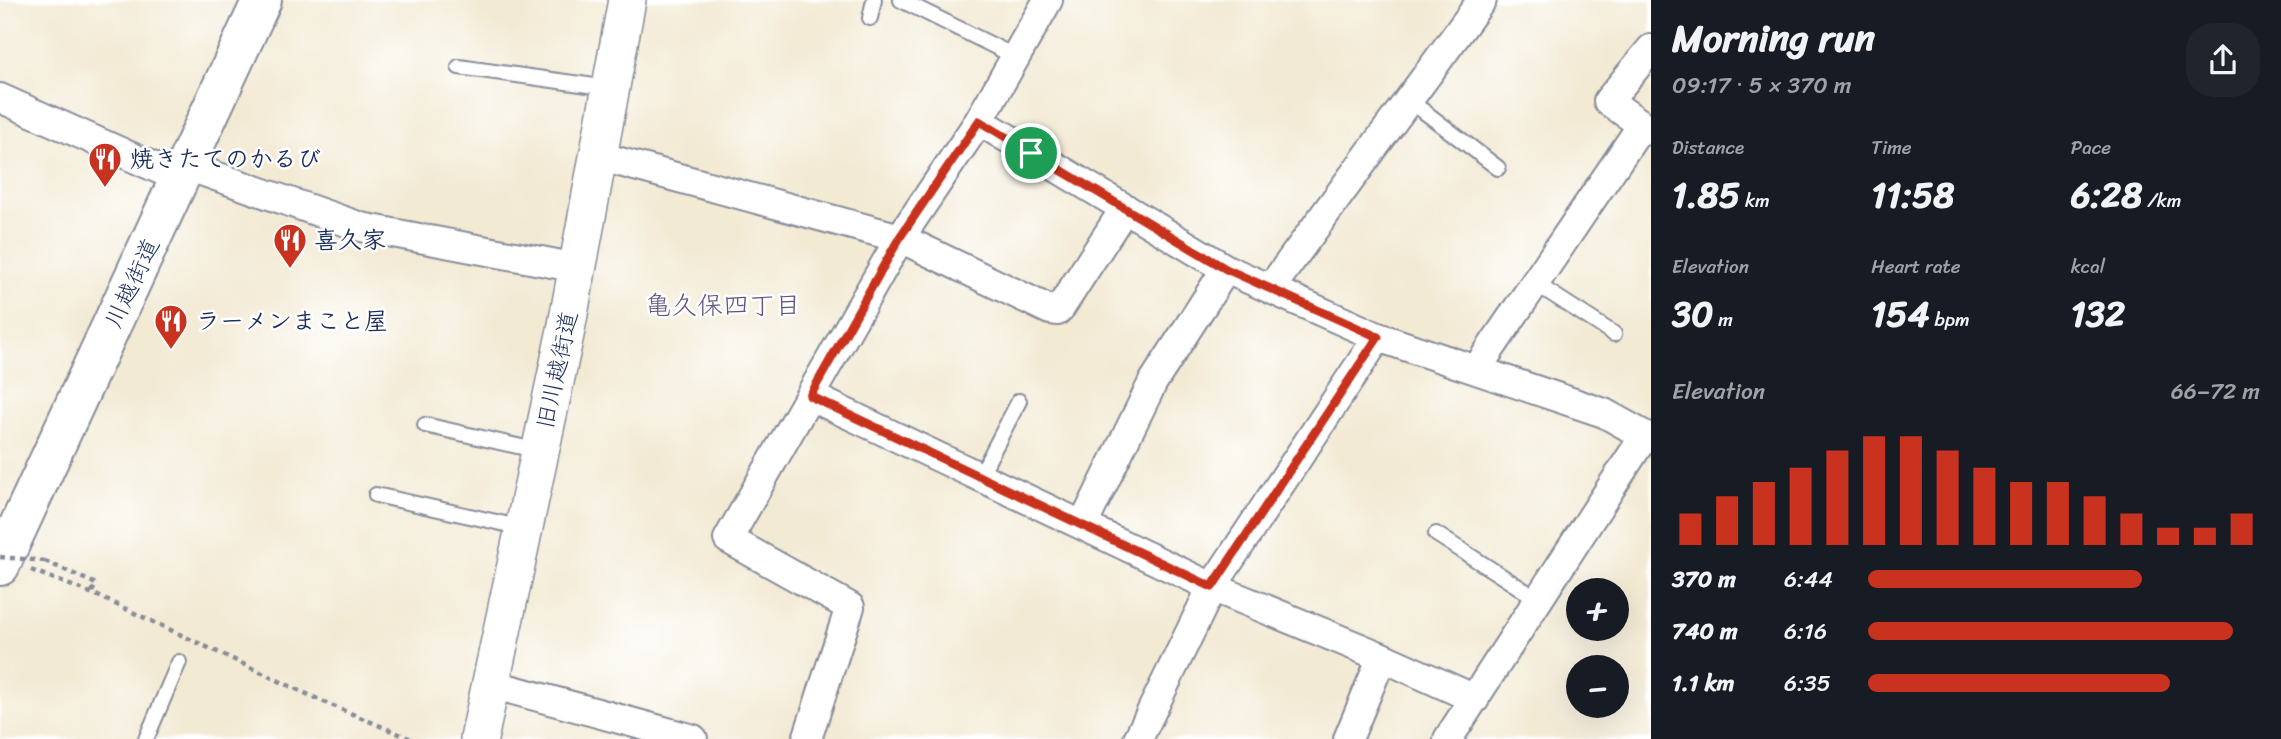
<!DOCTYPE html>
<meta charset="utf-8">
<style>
:root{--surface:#171b24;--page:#20242c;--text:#f1f3f6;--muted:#9ea1a6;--accent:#c8321e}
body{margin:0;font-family:Sriracha,"Klee One",sans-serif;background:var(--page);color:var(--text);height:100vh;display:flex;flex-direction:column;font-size:26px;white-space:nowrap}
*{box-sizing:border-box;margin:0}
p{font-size:23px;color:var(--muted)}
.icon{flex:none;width:38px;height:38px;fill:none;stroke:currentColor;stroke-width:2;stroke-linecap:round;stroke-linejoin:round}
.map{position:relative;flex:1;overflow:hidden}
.details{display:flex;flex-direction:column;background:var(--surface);width:630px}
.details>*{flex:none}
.controls{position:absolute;left:1566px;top:578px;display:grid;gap:14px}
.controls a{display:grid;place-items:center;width:63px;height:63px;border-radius:50%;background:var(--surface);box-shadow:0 7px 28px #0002;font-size:35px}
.pin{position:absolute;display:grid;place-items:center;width:60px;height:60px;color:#fff;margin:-30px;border:4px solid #fff;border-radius:50%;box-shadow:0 2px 7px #0007}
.round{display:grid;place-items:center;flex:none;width:74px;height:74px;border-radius:28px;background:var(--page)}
.headline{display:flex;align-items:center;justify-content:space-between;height:119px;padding:0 21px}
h1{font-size:38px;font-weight:800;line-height:52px}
.stats{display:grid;grid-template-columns:repeat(3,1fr);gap:10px;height:119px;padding:7px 21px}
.stats div{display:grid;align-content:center}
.stats b{font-size:35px;font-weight:800}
.stats small{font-size:19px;font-weight:400}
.stats p{font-size:19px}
.chart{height:196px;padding:14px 21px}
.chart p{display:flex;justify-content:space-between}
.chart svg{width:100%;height:126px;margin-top:7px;stroke:var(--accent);stroke-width:6}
ul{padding:0 21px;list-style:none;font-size:23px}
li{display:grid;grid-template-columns:112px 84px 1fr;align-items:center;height:52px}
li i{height:18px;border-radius:9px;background:var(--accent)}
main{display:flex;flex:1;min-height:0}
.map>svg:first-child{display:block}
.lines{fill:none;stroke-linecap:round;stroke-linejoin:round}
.service-casing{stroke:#878c99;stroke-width:18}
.minor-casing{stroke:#878c99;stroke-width:32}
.tertiary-casing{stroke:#878c99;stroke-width:40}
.trunk-casing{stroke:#878c99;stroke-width:42}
.path{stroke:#878c99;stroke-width:4.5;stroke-dasharray:5 5;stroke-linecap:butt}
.service{stroke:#fff;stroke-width:14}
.minor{stroke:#fff;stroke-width:28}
.tertiary{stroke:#fff;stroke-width:37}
.trunk{stroke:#fff;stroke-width:38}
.path-bridge{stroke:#878c99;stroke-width:4.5;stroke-dasharray:5 5;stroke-linecap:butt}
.route-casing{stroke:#fff;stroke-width:14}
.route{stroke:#c8321e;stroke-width:9}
.labels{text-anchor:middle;stroke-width:5;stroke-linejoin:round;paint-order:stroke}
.poi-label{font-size:24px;font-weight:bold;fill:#1b2f5e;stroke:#fff;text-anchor:start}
.street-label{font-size:24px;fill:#1b2f5e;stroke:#fff}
.neighbourhood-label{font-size:26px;fill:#615280;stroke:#fff}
</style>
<main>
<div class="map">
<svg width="1651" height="739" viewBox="0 0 1651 739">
<rect width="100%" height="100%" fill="#fff"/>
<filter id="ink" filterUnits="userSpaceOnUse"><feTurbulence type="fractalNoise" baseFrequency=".0143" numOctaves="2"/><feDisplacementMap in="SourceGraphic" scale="14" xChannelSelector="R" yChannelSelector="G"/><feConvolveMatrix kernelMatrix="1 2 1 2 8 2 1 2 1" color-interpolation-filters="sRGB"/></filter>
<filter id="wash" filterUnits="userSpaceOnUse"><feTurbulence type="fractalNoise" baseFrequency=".00686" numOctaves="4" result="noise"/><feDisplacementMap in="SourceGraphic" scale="28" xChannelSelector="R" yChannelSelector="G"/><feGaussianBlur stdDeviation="1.57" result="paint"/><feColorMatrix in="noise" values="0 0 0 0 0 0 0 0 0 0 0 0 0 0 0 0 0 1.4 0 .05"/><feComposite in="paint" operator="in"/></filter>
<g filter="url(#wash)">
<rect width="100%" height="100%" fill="#f3ead4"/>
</g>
<g filter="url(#ink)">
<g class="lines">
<defs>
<path id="service" d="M 901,0 L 1016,57
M 870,18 L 874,0
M 459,67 L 609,88
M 1409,100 L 1498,168
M 1535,283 L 1614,334
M 425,425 L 539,451
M 980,476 L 1019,401
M 376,495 L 523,528
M 1436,534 L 1539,600
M 146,739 L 179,662"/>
<path id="minor" d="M 1651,49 L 1608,101 L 1651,131
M 0,98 L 181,179
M 979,121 L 1226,269 L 1378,337 L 1604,413 L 1651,439
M 598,156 L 900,238 L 1050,310 L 1057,311 L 1061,307 L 1125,208
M 187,166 L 361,227 L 578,268
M 1270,289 L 1482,0
M 1476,370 L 1642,125
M 810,396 L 1212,587 L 1382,657 L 1475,699
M 1083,525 L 1153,382 L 1226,269
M 491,684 L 693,739
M 807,739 L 850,607 L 728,539 L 900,238 L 979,121 L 1048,0
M 1138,739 L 1212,587 L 1378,337
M 1348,739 L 1382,657
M 1448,739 L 1645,435"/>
<path id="tertiary" d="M 479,739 L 566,330 L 627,0"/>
<path id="trunk" d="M 0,566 L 262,0"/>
</defs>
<!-- service casing -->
<use href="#service" class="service-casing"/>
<!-- minor casing -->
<use href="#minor" class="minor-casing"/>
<!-- tertiary casing -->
<use href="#tertiary" class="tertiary-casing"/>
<!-- trunk casing -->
<use href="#trunk" class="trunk-casing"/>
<!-- path -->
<path class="path" d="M 45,561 L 96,584 L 91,594
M 31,570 L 96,595 L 324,702 L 411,739"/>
<!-- service -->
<use href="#service" class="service"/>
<!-- minor -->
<use href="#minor" class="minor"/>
<!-- tertiary -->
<use href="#tertiary" class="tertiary"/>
<!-- trunk -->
<use href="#trunk" class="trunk"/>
<!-- path-bridge -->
<path class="path-bridge" d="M 0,557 L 45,561"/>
</g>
</g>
<g class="lines" filter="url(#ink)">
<defs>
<path id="route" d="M 979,121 L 1226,269 L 1378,337 L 1212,587 L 810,396 L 900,237 Z"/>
</defs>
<!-- route casing -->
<use href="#route" class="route-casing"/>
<!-- route -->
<use href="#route" class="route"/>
</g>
<!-- icons -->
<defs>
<symbol id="restaurant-pin" viewBox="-11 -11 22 30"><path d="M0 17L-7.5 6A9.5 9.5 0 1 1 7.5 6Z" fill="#c8321e" stroke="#fff"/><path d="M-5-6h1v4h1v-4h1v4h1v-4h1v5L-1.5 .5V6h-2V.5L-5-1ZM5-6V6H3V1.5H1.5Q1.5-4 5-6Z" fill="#fff"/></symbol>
</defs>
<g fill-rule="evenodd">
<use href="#restaurant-pin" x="86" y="140" width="38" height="52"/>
<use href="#restaurant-pin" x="271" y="221" width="38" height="52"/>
<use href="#restaurant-pin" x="152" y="302" width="38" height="52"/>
</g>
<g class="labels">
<!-- poi labels -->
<g class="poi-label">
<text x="130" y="167">焼きたてのかるび</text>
<text x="314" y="248">喜久家</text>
<text x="196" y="329">ラーメンまこと屋</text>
</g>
<!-- street labels -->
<g class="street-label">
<text transform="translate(132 283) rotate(-65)" y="8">川越街道</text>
<text transform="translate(557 370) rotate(-78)" y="8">旧川越街道</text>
</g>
<!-- neighbourhood labels -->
<g class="neighbourhood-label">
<text x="723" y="314">亀久保四丁目</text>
</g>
</g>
</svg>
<div class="controls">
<a>+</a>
<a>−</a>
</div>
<div class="pin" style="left:1031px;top:153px;background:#1e9e55"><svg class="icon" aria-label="arrive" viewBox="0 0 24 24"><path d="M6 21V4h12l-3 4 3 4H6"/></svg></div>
</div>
<section class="details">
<div class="headline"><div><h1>Morning run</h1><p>09:17 · 5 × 370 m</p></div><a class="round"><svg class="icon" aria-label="share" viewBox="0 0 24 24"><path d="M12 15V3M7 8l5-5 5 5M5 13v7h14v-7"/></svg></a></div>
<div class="stats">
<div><p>Distance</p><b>1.85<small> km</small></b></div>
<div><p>Time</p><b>11:58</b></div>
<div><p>Pace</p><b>6:28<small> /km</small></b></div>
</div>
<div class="stats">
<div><p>Elevation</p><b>30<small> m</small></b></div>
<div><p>Heart rate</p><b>154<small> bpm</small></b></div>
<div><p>kcal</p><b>132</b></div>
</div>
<div class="chart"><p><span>Elevation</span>66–72 m</p>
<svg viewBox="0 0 160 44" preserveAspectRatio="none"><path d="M5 44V33M15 44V27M25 44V22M35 44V17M45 44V11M55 44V6M65 44V6M75 44V11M85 44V17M95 44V22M105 44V22M115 44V27M125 44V33M135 44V38M145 44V38M155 44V33"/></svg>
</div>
<ul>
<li><b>370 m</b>6:44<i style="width:70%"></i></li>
<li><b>740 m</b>6:16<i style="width:93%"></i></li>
<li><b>1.1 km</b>6:35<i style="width:77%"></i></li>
</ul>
</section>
</main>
